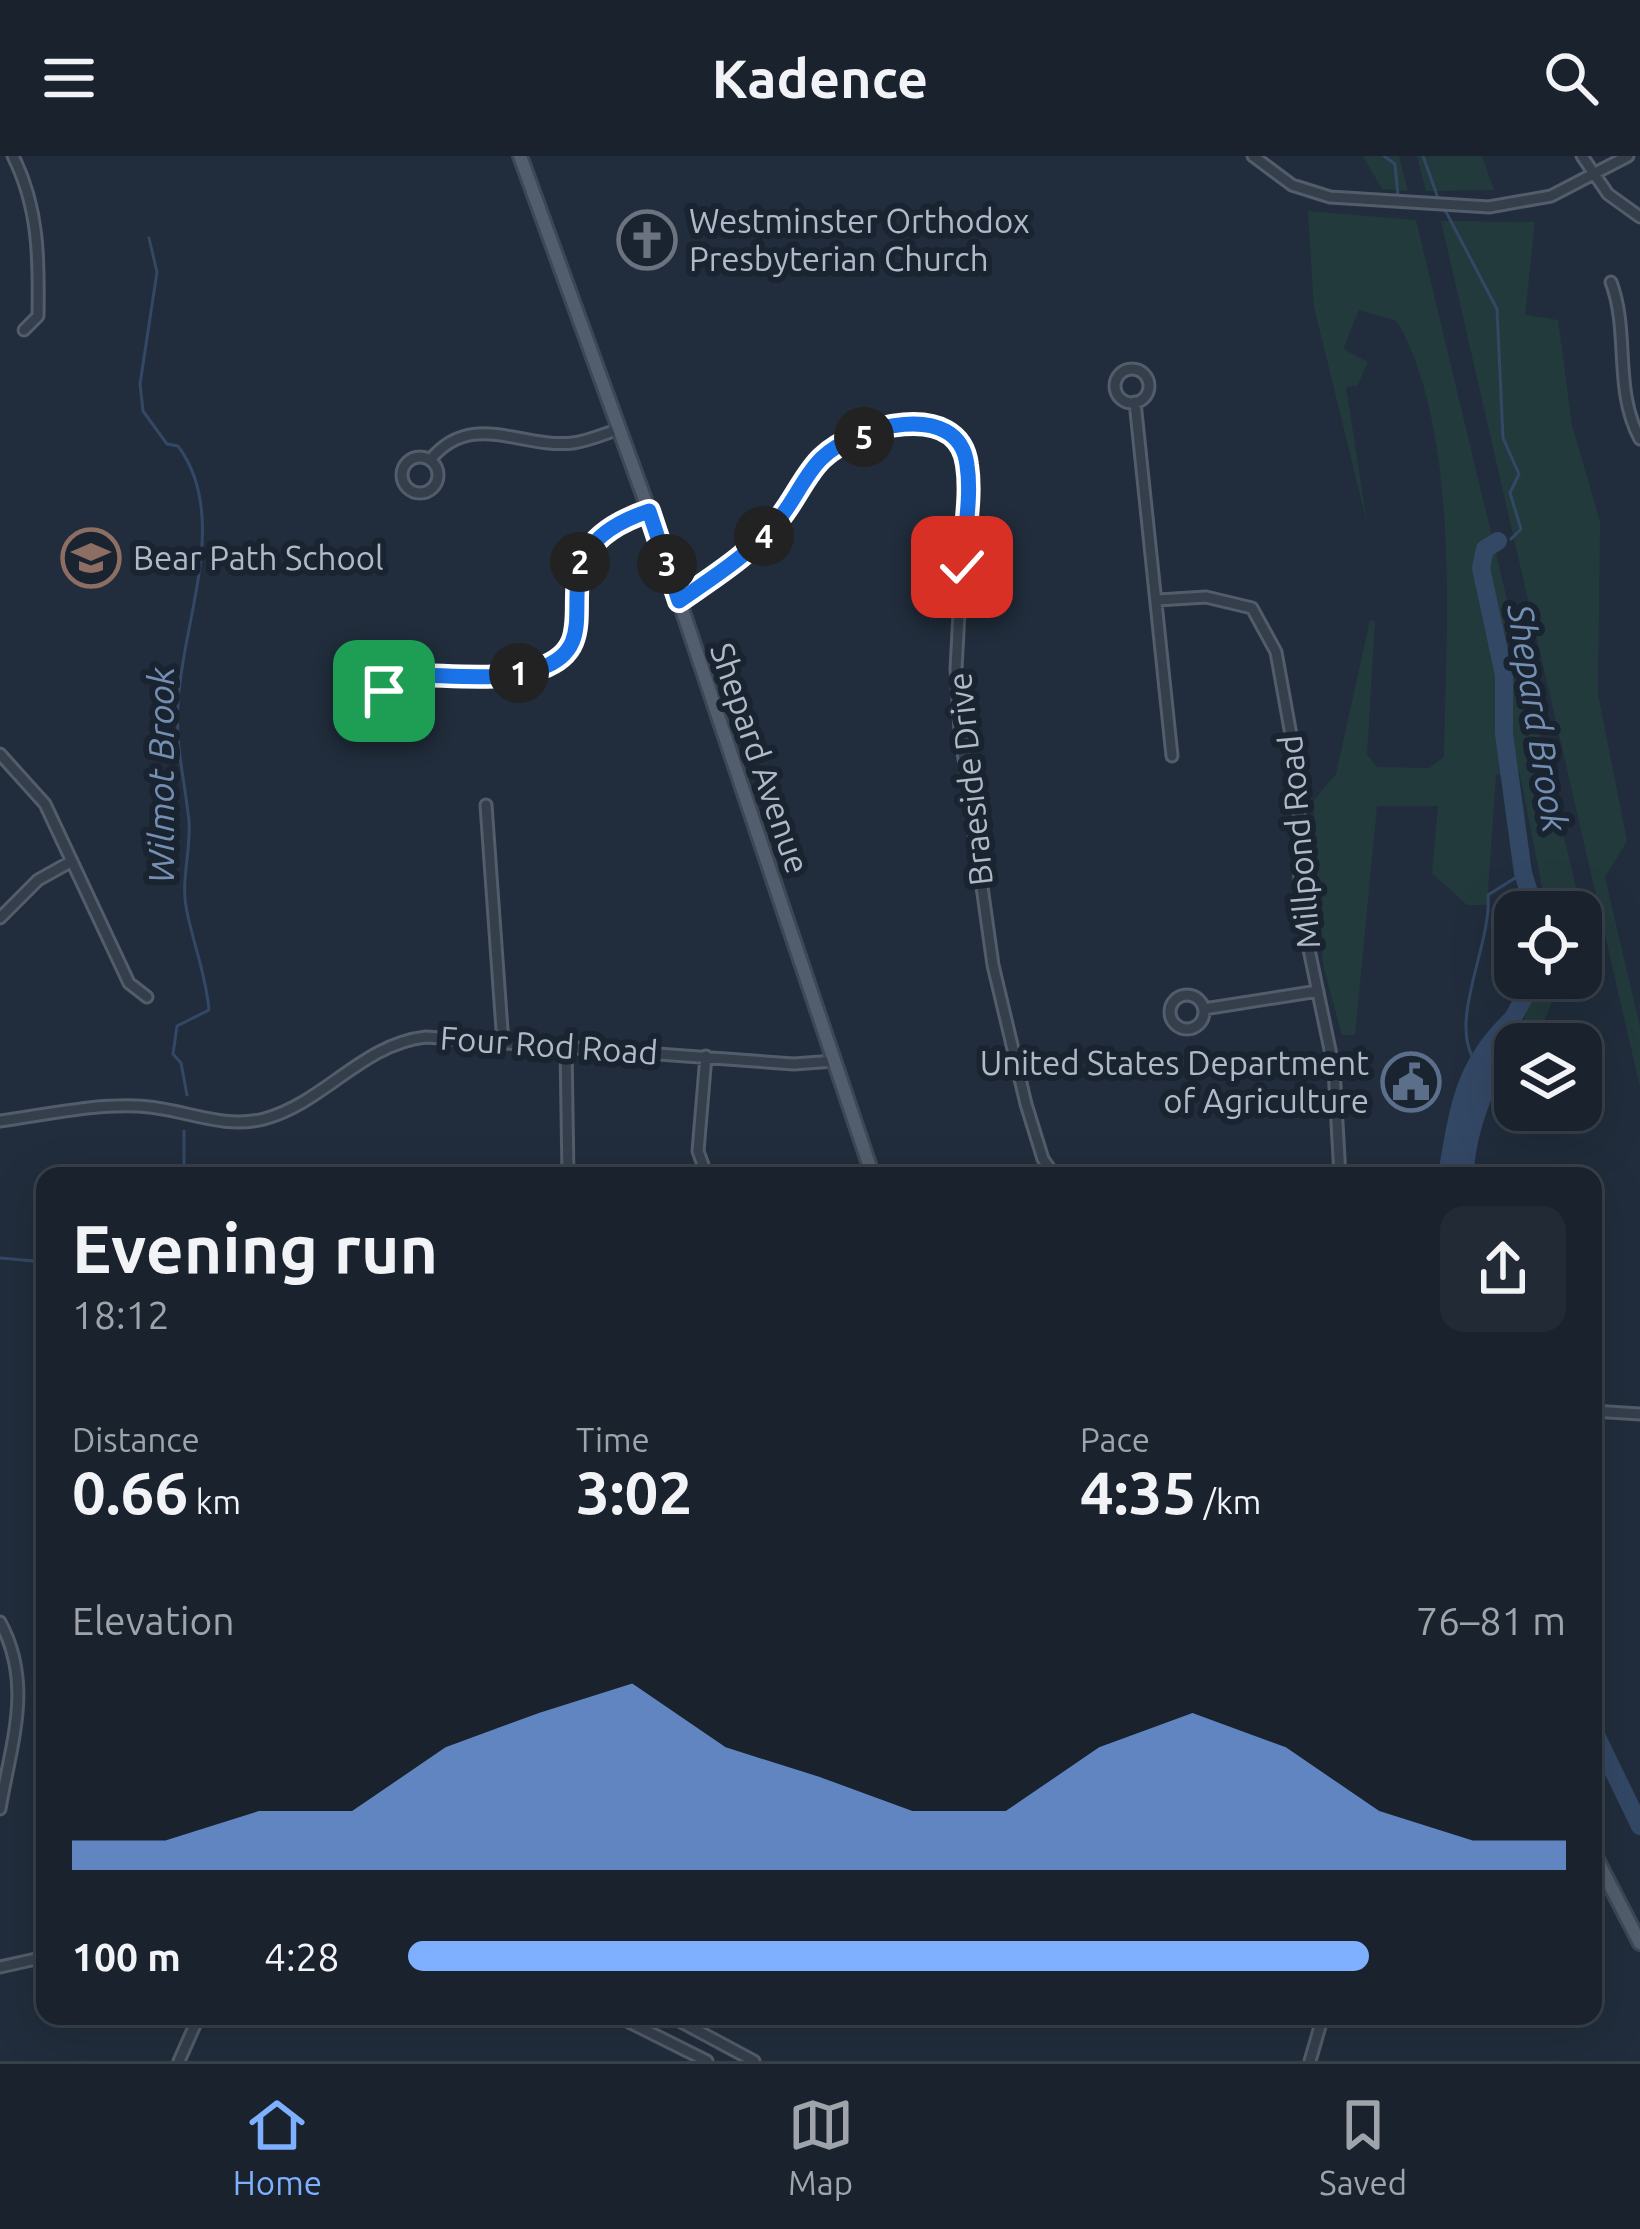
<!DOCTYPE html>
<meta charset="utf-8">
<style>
:root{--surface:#19222d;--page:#222a35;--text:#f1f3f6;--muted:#9fa4aa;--line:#373f49;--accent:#7eb0ff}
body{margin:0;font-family:Ubuntu,sans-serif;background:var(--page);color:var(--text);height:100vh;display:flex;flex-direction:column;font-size:45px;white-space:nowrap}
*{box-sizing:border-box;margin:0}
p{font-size:39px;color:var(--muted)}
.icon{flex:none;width:66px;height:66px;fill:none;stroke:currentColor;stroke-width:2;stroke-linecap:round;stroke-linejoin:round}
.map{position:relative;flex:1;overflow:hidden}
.details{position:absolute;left:36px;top:1011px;width:1566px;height:858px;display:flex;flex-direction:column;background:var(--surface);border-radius:24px;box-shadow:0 12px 48px #0002,0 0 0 3px var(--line)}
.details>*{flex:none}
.fabs{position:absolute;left:1494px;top:735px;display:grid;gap:24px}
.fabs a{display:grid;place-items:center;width:108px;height:108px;border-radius:24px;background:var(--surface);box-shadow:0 12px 48px #0002,0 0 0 3px var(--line);font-size:60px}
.pin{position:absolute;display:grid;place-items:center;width:102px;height:102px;color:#fff;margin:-51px;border-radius:24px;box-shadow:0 6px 18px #0006}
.km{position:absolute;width:60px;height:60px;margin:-30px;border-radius:50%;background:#222;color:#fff;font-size:33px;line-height:60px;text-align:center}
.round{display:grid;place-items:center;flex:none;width:126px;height:126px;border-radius:24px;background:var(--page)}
.headline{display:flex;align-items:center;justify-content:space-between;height:204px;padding:0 36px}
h1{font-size:66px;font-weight:700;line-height:90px}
.metrics{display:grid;grid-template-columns:repeat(3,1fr);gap:18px;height:204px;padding:12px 36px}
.metrics div{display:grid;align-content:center}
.metrics b{font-size:60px;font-weight:700}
.metrics small{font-size:33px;font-weight:400}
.metrics p{font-size:33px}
.chart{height:336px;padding:24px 36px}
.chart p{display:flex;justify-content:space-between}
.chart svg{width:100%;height:216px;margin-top:12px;fill:var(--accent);opacity:.7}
ul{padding:0 36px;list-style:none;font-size:39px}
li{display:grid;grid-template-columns:192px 144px 1fr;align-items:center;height:90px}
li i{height:30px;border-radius:15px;background:var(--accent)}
header{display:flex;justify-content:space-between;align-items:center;height:156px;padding:0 36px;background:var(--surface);font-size:54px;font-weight:700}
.tabs{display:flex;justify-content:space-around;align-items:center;height:168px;border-top:3px solid var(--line);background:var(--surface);font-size:33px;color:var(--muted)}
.tabs a{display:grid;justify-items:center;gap:6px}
.tabs .selected{color:var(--accent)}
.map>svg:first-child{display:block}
.green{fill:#233a3d}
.water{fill:#334865}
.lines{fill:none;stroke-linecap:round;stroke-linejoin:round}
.stream{stroke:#334865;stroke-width:3}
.river{stroke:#334865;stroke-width:18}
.minor-casing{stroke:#535c6a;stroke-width:15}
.major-casing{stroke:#3e4855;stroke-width:18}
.minor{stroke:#353f4c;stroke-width:9}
.major{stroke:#525e6d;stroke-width:12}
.route-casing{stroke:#fff;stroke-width:24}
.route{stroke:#1a73e8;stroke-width:15}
.labels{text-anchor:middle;stroke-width:12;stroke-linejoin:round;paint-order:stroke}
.poi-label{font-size:33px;fill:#b0b9c8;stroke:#1a2431;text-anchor:start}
.street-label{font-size:33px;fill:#b0b9c8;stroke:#1a2431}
.water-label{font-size:36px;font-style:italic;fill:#758fb2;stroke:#1a2431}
</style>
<header><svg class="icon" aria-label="menu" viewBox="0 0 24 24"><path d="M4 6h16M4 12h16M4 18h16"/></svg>Kadence<svg class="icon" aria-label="search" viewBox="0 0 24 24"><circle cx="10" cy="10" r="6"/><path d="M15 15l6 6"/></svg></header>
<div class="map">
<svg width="1640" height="1905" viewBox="0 0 1640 1905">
<rect width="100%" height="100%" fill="#212d3c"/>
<!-- green -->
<path class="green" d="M 1363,0 L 1399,0 L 1408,35 L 1382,33 Z
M 1417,0 L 1482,0 L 1494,34 L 1426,35 Z
M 1308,55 L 1416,64 L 1592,798 L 1581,800 L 1581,756 L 1547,756 L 1519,614 L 1496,619 L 1487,749 L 1467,749 L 1432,717 L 1438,650 L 1377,650 L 1355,879 L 1342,879 L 1324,813 L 1313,729 L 1314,644 L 1336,618 L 1370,464 L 1375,465 L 1367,598 L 1377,611 L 1429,612 L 1444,601 C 1446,472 1461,278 1397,165 L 1359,154 L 1343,193 L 1368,206 L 1357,230 L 1346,231 L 1367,367 L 1314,151 Z
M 1441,65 L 1535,66 L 1525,159 L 1558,164 L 1572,269 L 1600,366 L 1598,538 L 1627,685 L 1605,721 L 1640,871 L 1640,931 Z
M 1537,822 L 1562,822 L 1542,870 L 1526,888 L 1516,888 Z"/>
<!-- water -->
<path class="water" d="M 1526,838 C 1517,905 1476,951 1474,1020 L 1438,1020 C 1452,935 1457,897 1526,838 Z"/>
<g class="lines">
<!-- stream -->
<path class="stream" d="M 1384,0 L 1395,8 L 1398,40
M 1423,0 L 1438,42
M 1444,52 L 1497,153 L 1503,282 L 1519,318 L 1510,337 L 1521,373 L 1511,383
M 149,82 L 157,116 L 140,228 L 143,255 L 167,288 L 178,290 C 231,361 182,466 178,547 C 175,589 185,626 189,665 C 191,696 180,727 187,756 C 194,790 206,819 209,854 L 177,870 L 173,898 L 181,907 L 187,939
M 1472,900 C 1451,859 1492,786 1488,739 L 1523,717
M 184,975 L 184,1020
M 0,1102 L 45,1106"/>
<!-- river -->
<path class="river" d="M 1498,385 L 1485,393 L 1481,412 L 1504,519 L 1504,578 L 1523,717 L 1535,756
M 1514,860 L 1535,822
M 1593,1573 L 1640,1670"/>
<defs>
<path id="minor" d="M 13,0 C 39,52 39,103 38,160 L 24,174
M 1253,0 L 1292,29 L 1330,41 L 1489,51 L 1551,40 L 1628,0
M 1582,0 L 1608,38 L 1640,61
M 1611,126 C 1630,176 1613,233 1640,283
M1115 230a17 17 0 1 1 34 0a17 17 0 1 1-34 0Z
M 1135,246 L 1172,600
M402 319a18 18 0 1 1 36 0a18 18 0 1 1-36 0Z
M 430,304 C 472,253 520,293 573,287 C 588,285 604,278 619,273
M 1158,444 L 1206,441 L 1252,452 L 1276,496 L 1299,623 L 1300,750 L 1334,913 L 1340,1020
M 679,445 L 752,393 L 821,302 L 842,289 L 908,267 L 937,267 L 959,282 L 967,308 L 956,513 L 960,574 L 993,809 L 1026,948 L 1043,1003 L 1055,1020
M371 519a16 16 0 1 1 32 0a16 16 0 1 1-32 0Z
M 403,519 C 445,518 502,527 541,513 C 622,483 520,397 649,355
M 0,598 L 45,648 L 129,827 L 147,841
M 486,649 L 503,888
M 0,762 L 38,724 L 72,705
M1170 856a17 17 0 1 1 34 0a17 17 0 1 1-34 0Z
M 1204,853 L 1318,835
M 566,890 L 568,1020
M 706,900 L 698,995 L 707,1020
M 0,965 C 45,959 92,948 137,950 C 180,951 220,974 264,963 C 324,947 362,888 426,881 L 794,908 L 834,905
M 1593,1255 L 1640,1258
M 0,1466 C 34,1528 11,1587 0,1653
M 1593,1779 L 1593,1781
M 0,1811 L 45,1801
M 617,1860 L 707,1905
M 670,1860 L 754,1905
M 179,1905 L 199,1860
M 1310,1905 L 1323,1860"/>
<path id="major" d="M 520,0 L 649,355 L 873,1020
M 1593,1696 L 1640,1787"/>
</defs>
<!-- minor casing -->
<use href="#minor" class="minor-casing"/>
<!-- major casing -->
<use href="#major" class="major-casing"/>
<!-- minor -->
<use href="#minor" class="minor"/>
<!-- major -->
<use href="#major" class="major"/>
</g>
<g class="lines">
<defs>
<path id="route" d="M 384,535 L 398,531 L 403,519 C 445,518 502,527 541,512 C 622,483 520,398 649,355 L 679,445 C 715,420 752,397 779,363 C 795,344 805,318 822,302 C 855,270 959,242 967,309 C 972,341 964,379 962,411"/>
</defs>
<!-- route casing -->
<use href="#route" class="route-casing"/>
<!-- route -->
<use href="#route" class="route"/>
</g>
<!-- icons -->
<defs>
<symbol id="church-ring" viewBox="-11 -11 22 22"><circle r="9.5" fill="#1a2431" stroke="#6b7280" stroke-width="1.5"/><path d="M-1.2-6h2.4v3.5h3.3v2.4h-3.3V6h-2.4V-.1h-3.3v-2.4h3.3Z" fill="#6b7280"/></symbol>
<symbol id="school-ring" viewBox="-11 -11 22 22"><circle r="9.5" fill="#1a2431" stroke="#8d6e63" stroke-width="1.5"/><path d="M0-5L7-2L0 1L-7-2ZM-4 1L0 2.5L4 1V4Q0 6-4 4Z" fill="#8d6e63"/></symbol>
<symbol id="civic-ring" viewBox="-11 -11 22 22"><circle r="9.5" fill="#1a2431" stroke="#5c6f8a" stroke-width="1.5"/><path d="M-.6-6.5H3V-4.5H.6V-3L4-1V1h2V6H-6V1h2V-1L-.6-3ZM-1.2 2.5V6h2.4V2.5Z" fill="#5c6f8a"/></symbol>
</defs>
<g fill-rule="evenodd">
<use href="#church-ring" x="614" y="51" width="66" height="66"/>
<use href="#school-ring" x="58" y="369" width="66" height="66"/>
<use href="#civic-ring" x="1378" y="893" width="66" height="66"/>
</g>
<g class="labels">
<!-- poi labels -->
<g class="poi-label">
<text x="689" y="77">Westminster Orthodox<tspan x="689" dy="38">Presbyterian Church</tspan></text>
<text x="133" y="414">Bear Path School</text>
<text x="1369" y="919" text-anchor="end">United States Department<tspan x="1369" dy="38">of Agriculture</tspan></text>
</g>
<!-- street labels -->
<g class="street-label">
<text transform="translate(760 602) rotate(71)" y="12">Shepard Avenue</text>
<text transform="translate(970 623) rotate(-96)" y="12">Braeside Drive</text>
<text transform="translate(1299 686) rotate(-95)" y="12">Millpond Road</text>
<text transform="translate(549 889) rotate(4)" y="12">Four Rod Road</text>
</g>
<!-- water labels -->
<g class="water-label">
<text transform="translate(1538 562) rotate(81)" y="13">Shepard Brook</text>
<text transform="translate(161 619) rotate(-90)" y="13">Wilmot Brook</text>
</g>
</g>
</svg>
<div class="fabs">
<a><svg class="icon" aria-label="locate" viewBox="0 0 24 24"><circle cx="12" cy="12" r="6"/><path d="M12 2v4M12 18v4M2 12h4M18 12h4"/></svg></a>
<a><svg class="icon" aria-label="layers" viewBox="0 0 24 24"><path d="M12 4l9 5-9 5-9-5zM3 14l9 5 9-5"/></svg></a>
</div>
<div class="pin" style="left:384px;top:535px;background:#1e9e55"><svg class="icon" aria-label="arrive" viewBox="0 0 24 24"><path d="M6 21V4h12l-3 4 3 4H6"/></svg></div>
<div class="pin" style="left:962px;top:411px;background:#d93025"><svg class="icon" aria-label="check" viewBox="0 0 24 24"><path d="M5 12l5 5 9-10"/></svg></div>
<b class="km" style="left:519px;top:517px">1</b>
<b class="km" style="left:580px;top:406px">2</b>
<b class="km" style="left:667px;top:408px">3</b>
<b class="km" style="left:764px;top:380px">4</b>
<b class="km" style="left:864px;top:281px">5</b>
<section class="details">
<div class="headline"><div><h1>Evening run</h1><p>18:12</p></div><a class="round"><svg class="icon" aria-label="share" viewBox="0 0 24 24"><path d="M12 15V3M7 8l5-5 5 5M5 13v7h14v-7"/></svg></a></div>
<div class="metrics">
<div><p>Distance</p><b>0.66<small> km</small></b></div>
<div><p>Time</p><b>3:02</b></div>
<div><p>Pace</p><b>4:35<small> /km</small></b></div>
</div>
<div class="chart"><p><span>Elevation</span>76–81 m</p>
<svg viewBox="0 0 160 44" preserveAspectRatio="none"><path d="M0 44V38L10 38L20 32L30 32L40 19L50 12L60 6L70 19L80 25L90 32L100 32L110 19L120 12L130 19L140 32L150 38L160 38V44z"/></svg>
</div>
<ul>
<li><b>100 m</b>4:28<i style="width:83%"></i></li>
</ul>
</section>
</div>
<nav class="tabs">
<a class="selected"><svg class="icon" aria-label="home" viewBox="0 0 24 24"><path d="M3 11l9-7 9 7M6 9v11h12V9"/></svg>Home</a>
<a><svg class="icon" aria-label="map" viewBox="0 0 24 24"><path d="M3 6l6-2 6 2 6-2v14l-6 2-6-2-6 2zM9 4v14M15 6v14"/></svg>Map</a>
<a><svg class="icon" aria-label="saved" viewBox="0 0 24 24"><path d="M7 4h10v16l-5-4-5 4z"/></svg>Saved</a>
</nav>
